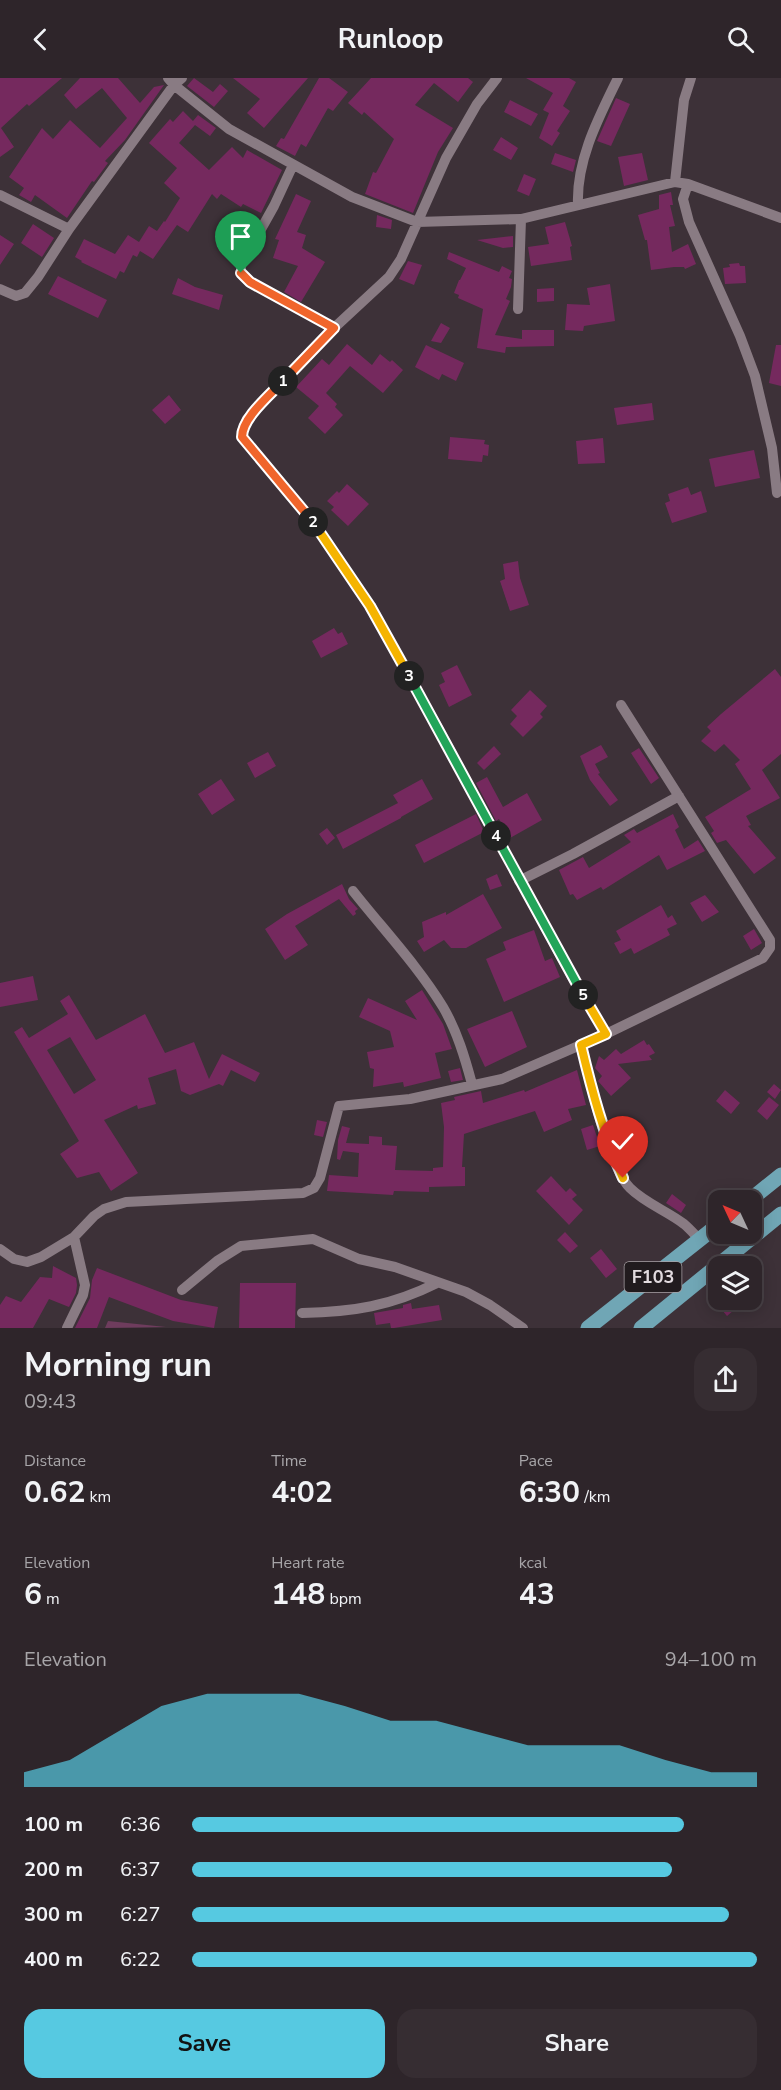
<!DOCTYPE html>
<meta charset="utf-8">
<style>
:root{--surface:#2e252a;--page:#362d32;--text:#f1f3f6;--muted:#a7a5a8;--line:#494247;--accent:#56c9e1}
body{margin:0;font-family:"Nunito Sans",sans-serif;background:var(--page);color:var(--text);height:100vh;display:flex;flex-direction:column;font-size:22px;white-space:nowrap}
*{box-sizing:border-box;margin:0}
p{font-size:20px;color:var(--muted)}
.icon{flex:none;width:33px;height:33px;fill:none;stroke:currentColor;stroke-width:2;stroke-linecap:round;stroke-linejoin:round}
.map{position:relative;height:1250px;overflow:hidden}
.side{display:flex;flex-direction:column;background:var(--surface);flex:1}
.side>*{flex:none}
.needle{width:39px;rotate:314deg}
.buttons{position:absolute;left:708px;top:1112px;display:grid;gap:12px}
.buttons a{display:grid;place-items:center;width:54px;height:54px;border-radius:12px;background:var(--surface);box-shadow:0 3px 15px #0003,0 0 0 2px var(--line);font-size:30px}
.pin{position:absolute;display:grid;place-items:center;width:51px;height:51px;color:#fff;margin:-62px -26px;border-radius:50% 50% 50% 0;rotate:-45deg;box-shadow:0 0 6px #0007}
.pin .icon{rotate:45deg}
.km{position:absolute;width:30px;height:30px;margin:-15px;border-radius:50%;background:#222;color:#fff;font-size:16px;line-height:30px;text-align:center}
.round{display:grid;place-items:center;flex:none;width:63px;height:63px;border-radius:18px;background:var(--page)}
.headline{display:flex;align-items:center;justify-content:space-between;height:102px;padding:0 24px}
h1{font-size:33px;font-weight:700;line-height:45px}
.stats{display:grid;grid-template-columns:repeat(3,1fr);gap:9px;height:102px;padding:6px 24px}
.stats div{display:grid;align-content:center}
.stats b{font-size:30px;font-weight:700}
.stats small{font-size:16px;font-weight:400}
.stats p{font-size:16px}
.chart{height:168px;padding:12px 24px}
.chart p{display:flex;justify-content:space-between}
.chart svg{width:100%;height:108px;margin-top:6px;fill:var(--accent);opacity:.7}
.button{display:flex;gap:12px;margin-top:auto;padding:12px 24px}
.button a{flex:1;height:69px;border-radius:18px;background:var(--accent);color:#111;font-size:24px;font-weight:700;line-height:69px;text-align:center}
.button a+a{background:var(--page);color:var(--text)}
ul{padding:0 24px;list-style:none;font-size:20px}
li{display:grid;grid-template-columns:96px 72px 1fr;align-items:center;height:45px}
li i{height:15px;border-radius:8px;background:var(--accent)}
header{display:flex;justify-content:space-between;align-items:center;height:78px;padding:0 24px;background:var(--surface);font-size:27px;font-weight:700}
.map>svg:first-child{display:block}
.green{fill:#6e3c5d}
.building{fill:#75295e;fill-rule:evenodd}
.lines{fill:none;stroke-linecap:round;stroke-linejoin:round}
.street{stroke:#897b83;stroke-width:10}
.primary{stroke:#70a6b5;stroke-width:15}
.split-1-casing{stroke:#fff;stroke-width:12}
.split-2-casing{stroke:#fff;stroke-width:12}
.split-3-casing{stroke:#fff;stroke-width:12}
.split-4-casing{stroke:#fff;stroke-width:12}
.split-5-casing{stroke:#fff;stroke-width:12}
.split-6-casing{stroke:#fff;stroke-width:12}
.split-1{stroke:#f0652b;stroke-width:8}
.split-2{stroke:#f0652b;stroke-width:8}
.split-3{stroke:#f5b400;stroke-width:8}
.split-4{stroke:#22a559;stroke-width:8}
.split-5{stroke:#22a559;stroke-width:8}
.split-6{stroke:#f5b400;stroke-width:8}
.labels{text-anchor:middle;stroke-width:5;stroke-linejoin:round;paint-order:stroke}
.shield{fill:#211b1e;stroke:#a8a1a5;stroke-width:1.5}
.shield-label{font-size:18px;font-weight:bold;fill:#e2dbdf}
</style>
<header><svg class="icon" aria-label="back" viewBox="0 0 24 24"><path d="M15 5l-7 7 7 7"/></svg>Runloop<svg class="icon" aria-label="search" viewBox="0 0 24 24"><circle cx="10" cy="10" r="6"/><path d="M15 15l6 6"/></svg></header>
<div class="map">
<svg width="781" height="1250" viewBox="0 0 781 1250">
<rect width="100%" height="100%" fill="#3d3138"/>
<!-- green -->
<path class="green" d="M 108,1243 L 166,1249 L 105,1250 Z"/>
<!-- building -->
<path class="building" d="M 0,0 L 62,0 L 29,28 L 27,26 L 1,50 L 14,69 L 0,79 Z
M 80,0 L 118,0 L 140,25 L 154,9 L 164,7 L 125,62 L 105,83 L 108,85 L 94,104 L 92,103 L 67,140 L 35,117 L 31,124 L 19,117 L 24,110 L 9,99 L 42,50 L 53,61 L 70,42 L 100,70 L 127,40 L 102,10 L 76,31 L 64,17 Z
M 194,0 L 213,14 L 220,6 L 228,13 L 214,29 L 187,8 Z
M 233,0 L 308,0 L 264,50 L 247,35 L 260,21 Z
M 319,0 L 329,0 L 348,14 L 333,33 L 328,30 L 306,69 L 301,66 L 295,78 L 276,68 L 281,60 L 284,61 Z
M 371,0 L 468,0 L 473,4 L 458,24 L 434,5 L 415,27 L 453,50 L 438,74 L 413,135 L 365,116 L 373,94 L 376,95 L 394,61 L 364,34 L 362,37 L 348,25 Z
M 526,0 L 569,0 L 576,4 L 563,28 L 570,33 L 557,53 L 560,55 L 552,68 L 539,60 L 549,35 L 543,32 L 553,15 Z
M 616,20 L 630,26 L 611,68 L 597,63 Z
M 510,22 L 538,36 L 531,48 L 504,34 Z
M 183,33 L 193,43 L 198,37 L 216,50 L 210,58 L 195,47 L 179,65 L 209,92 L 232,69 L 243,80 L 247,72 L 282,92 L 261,135 L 243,126 L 241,129 L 221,116 L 217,121 L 212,116 L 188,154 L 177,147 L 153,181 L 140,173 L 137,179 L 133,177 L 124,195 L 120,193 L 116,201 L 81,184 L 82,183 L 75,179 L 84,161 L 115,176 L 128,157 L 139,164 L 149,148 L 157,153 L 164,143 L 165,144 L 180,120 L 164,105 L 177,90 L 149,65 L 170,41 L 173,44 Z
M 501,59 L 518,70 L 511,82 L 493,72 Z
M 555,75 L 576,82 L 573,94 L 551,86 Z
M 642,75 L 648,102 L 624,108 L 618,79 Z
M 524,96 L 536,101 L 529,118 L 517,113 Z
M 671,114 L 673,127 L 670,127 L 675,148 L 669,149 L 672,174 L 688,166 L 696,186 L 685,191 L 684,189 L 674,189 L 651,192 L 647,162 L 645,162 L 638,137 L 659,131 L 659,117 Z
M 296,116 L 311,123 L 297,154 L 306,157 L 302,170 L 325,184 L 301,224 L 284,214 L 298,188 L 273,180 L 279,162 L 275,161 Z
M 377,137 L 392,142 L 391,151 L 376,149 Z
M 565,144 L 572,168 L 570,169 L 572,182 L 531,188 L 528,169 L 549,166 L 545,149 Z
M 33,146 L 54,160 L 42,179 L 21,165 Z
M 0,157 L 14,166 L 0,187 Z
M 513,158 L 513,169 L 503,170 L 477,162 Z
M 449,174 L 499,194 L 502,188 L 512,193 L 509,200 L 512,201 L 511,209 L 506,221 L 510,223 L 495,257 L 522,261 L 522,252 L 554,252 L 554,268 L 506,269 L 505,275 L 477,270 L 483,231 L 458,220 L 459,217 L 454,215 L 459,202 L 460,202 L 466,190 L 447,181 Z
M 408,183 L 422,187 L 414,207 L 399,201 Z
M 739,185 L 740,188 L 745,188 L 746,205 L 725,206 L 723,190 L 730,189 L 729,186 Z
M 58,198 L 107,222 L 98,240 L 48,216 Z
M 178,200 L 195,209 L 223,217 L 219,232 L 172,216 Z
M 610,206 L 615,243 L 584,248 L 583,253 L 565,252 L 567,226 L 590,227 L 587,210 Z
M 554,210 L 554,223 L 537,224 L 537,211 Z
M 441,245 L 450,250 L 441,265 L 431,263 Z
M 347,266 L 372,287 L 380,276 L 390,284 L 392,282 L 403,292 L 383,315 L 350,288 L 326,315 L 337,326 L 335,329 L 343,337 L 325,356 L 308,340 L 319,328 L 296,309 L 322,281 L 329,287 Z
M 426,267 L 464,285 L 456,303 L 442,296 L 439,302 L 415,289 Z
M 776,267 L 781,267 L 781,308 L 769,305 Z
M 169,317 L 181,332 L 165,346 L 152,332 Z
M 652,325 L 654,342 L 617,347 L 614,330 Z
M 450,359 L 485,362 L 484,366 L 489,367 L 488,378 L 483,377 L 482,384 L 448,381 Z
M 603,360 L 605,385 L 578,386 L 576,363 Z
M 754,372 L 760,400 L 715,409 L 709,381 Z
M 347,406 L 369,426 L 348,448 L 331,432 L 334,429 L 327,423 L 337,413 L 339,415 Z
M 688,409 L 691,417 L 701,413 L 707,434 L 672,445 L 665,425 L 670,423 L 668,416 Z
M 518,483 L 520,500 L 529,527 L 510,533 L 500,503 L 505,501 L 503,486 Z
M 334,550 L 338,556 L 342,554 L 348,566 L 321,580 L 312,563 Z
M 457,587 L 472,617 L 449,629 L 439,607 L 445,604 L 441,595 Z
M 775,591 L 781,599 L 781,676 L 762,692 L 780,720 L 746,738 L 751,747 L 748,748 L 776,780 L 754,796 L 726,762 L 717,765 L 711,755 L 714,753 L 705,739 L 751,711 L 735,686 L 740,682 L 724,666 L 715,674 L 701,663 L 711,653 L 707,649 L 721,636 Z
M 530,612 L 547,628 L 540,636 L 543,639 L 523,659 L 510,646 L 517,638 L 511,632 Z
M 601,667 L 608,679 L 595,686 L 600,695 L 598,696 L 618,722 L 610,728 L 590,702 L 580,678 Z
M 494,668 L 501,676 L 484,692 L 477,685 Z
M 639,670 L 659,700 L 651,706 L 631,675 Z
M 268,674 L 276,688 L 255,700 L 247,685 Z
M 487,699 L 503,729 L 527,715 L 542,742 L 510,760 L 499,741 L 496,743 L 476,705 Z
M 221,701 L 235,722 L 212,737 L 198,716 Z
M 422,701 L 433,721 L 401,739 L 401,740 L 343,771 L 336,757 L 398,725 L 393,717 Z
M 476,736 L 484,754 L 424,785 L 415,767 Z
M 673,736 L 679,749 L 675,752 L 684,771 L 698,762 L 705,773 L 667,792 L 659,777 L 603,812 L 601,809 L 577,822 L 573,816 L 570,817 L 559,792 L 583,779 L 589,790 L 631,764 L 624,757 L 634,751 L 637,755 Z
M 327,750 L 335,760 L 327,767 L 319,756 Z
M 497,796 L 502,808 L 490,812 L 486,801 Z
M 342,806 L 349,821 L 358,831 L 355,833 L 356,836 L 353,838 L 339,821 L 295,848 L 308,867 L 285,882 L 265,851 L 287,836 Z
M 483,816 L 502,850 L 466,870 L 451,870 L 444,862 L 424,874 L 417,863 L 424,859 L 422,844 L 446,834 L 446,837 Z
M 705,817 L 719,834 L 702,844 L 690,825 Z
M 661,827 L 668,840 L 672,837 L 677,846 L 667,851 L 670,857 L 634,876 L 631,870 L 620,876 L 614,865 L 621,862 L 616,853 Z
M 754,851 L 762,865 L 751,872 L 743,858 Z
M 534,852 L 545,883 L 552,880 L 560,899 L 504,924 L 486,881 L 506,872 L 503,864 Z
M 33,898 L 38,922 L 0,929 L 0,905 Z
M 422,912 L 443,946 L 452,971 L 435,975 L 441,1000 L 404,1009 L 403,1004 L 373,1009 L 374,991 L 370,990 L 367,974 L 394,969 L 390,953 L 359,939 L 368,920 L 417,942 L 405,923 Z
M 69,917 L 96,962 L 145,936 L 165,975 L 194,964 L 209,1001 L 222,976 L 260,995 L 255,1004 L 231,992 L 223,1008 L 219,1006 L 190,1017 L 181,1013 L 176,991 L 148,1000 L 156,1026 L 138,1031 L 137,1027 L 104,1042 L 138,1095 L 111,1113 L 99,1094 L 77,1100 L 60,1076 L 79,1063 L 14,954 L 22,949 L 29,960 L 68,936 L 60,923 ZM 70,959 L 96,1002 L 74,1016 L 47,972 Z
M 512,933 L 527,969 L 485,989 L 467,951 Z
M 644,962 L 647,967 L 649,966 L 655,975 L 649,978 L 652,982 L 618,986 L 631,1000 L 611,1018 L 598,1003 L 602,998 L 595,990 L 599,978 L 604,982 L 616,971 L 621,976 Z
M 460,990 L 463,1002 L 451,1004 L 448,993 Z
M 577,992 L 586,1027 L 568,1031 L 572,1042 L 544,1054 L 535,1033 L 464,1056 L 462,1089 L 465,1089 L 465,1108 L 429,1109 L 429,1114 L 394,1113 L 393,1117 L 327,1113 L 329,1097 L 358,1099 L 359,1075 L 343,1073 L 340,1082 L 337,1081 L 338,1062 L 342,1048 L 350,1050 L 346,1065 L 369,1066 L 369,1058 L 382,1059 L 382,1067 L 397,1068 L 395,1092 L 433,1093 L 433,1090 L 443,1089 L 444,1049 L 441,1025 L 455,1022 L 454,1019 L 481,1013 L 483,1025 L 524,1012 L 525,1014 Z
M 774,1006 L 781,1012 L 775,1021 L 767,1014 Z
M 725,1012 L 740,1025 L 731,1036 L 716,1023 Z
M 769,1019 L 779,1027 L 767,1042 L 757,1033 Z
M 317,1042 L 327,1044 L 323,1059 L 314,1057 Z
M 593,1047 L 600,1068 L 587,1072 L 581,1051 Z
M 551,1098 L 566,1114 L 570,1110 L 577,1117 L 572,1121 L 583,1132 L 569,1147 L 536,1113 Z
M 672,1116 L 686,1127 L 681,1135 L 666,1125 Z
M 565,1154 L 578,1168 L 570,1175 L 557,1162 Z
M 601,1171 L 617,1191 L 606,1200 L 590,1180 Z
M 53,1188 L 76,1200 L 77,1207 L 76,1215 L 69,1229 L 49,1221 L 33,1250 L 0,1250 L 0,1227 L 6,1218 L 21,1224 L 40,1199 L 52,1200 Z
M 97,1190 L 181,1222 L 218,1229 L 214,1250 L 173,1243 L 109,1219 L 97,1250 L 75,1250 L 90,1220 L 92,1202 Z
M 240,1205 L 296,1205 L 295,1250 L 239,1250 Z
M 724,1221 L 747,1221 L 727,1238 L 717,1226 Z
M 411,1225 L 412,1231 L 439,1227 L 442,1242 L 394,1250 L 391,1250 L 390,1245 L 376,1247 L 374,1235 L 403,1230 L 403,1227 Z"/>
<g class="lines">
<!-- street -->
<path class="street" d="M 168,0 L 174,7 L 229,51 L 352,119 L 417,144 L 521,141 L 675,104 L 688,106 L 781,140
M 497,0 L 477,26 L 446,80 L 401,181 L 389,199 L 334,250 L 247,341 L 242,353 L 242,359 L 313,444 L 370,529 L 437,648 L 574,903 L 606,956
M 293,87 L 274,128 L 241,187 L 241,195 L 250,204 L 334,250
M 675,104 L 684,22 L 691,0
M 688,106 L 683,121 L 689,144 L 740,258 L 755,298 L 772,370 L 777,415
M 0,117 L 69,151
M 578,127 C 576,82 599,39 618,0
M 0,211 L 16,218 L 25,215 L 38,199 L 69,151 L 174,7 L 182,0
M 518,231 L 521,141
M 519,803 L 573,776 L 679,718
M 353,813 C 383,851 418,888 443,929 C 457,953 465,980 472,1006
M 581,967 C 589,1000 608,1088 630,1110 C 645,1125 667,1133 684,1146 C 690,1151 695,1157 700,1162
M 0,1171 L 14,1181 L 27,1184 L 41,1179 L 74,1159 L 94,1138 L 104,1131 L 126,1124 L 303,1115 L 314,1110 L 320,1100 L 339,1028 L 410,1021 L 502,1001 L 606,956 L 763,880 L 770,870 L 770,862 L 621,627
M 182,1212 L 217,1183 L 241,1168 L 313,1161 L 359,1181 L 395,1189 L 466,1214 L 490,1227 L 523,1250
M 302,1235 C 353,1234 391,1228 437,1205
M 67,1250 L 83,1217 L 85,1207 L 74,1159"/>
<!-- primary -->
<path class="primary" d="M 750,1122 L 781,1097
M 588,1250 L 718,1147
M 641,1250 L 781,1136"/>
</g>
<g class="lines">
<defs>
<path id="split-1" d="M 241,195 L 250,204 L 334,250 L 283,303"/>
<path id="split-2" d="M 283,303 C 270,317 242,340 242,359 L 313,444"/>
<path id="split-3" d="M 313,444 L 370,528 L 409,598"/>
<path id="split-4" d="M 409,598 L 496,758"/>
<path id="split-5" d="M 496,758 L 583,917"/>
<path id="split-6" d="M 583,917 L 606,956 L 581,967 C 592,1013 604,1058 623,1100"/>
</defs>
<!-- split-1 casing -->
<use href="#split-1" class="split-1-casing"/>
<!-- split-2 casing -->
<use href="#split-2" class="split-2-casing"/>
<!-- split-3 casing -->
<use href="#split-3" class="split-3-casing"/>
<!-- split-4 casing -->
<use href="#split-4" class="split-4-casing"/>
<!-- split-5 casing -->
<use href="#split-5" class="split-5-casing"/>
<!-- split-6 casing -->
<use href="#split-6" class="split-6-casing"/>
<!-- split-1 -->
<use href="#split-1" class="split-1"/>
<!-- split-2 -->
<use href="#split-2" class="split-2"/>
<!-- split-3 -->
<use href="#split-3" class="split-3"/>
<!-- split-4 -->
<use href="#split-4" class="split-4"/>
<!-- split-5 -->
<use href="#split-5" class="split-5"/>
<!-- split-6 -->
<use href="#split-6" class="split-6"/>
</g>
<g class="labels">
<!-- shield labels -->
<rect class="shield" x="624.5" y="1184" width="57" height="30" rx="4.5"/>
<g class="shield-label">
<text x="653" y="1205">F103</text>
</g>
</g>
</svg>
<div class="buttons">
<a><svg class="needle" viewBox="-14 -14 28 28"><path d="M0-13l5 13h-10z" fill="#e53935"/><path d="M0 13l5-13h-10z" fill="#a7a5a8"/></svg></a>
<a><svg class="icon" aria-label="layers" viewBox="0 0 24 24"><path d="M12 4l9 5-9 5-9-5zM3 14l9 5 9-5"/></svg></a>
</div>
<div class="pin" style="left:241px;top:195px;background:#1e9e55"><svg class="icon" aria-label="arrive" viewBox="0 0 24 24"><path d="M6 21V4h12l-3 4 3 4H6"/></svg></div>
<div class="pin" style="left:623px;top:1100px;background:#d93025"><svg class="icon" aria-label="check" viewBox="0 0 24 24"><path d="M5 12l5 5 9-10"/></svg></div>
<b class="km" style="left:283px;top:303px">1</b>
<b class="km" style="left:313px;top:444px">2</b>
<b class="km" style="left:409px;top:598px">3</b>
<b class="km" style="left:496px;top:758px">4</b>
<b class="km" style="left:583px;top:917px">5</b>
</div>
<section class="side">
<div class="headline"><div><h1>Morning run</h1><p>09:43</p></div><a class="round"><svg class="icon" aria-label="share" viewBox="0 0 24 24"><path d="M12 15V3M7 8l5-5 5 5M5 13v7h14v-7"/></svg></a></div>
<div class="stats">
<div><p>Distance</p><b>0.62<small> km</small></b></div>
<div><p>Time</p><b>4:02</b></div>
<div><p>Pace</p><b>6:30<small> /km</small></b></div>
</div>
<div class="stats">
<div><p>Elevation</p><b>6<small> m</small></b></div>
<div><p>Heart rate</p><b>148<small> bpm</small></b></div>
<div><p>kcal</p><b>43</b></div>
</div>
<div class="chart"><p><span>Elevation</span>94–100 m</p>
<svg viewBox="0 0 160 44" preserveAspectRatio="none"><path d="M0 44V38L10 33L20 22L30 11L40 6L50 6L60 6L70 11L80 17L90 17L100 22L110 27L120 27L130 27L140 33L150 38L160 38V44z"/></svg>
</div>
<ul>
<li><b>100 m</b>6:36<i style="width:87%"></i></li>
<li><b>200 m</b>6:37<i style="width:85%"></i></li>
<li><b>300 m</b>6:27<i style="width:95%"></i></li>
<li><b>400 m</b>6:22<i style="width:100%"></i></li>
</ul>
<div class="button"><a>Save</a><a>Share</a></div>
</section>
